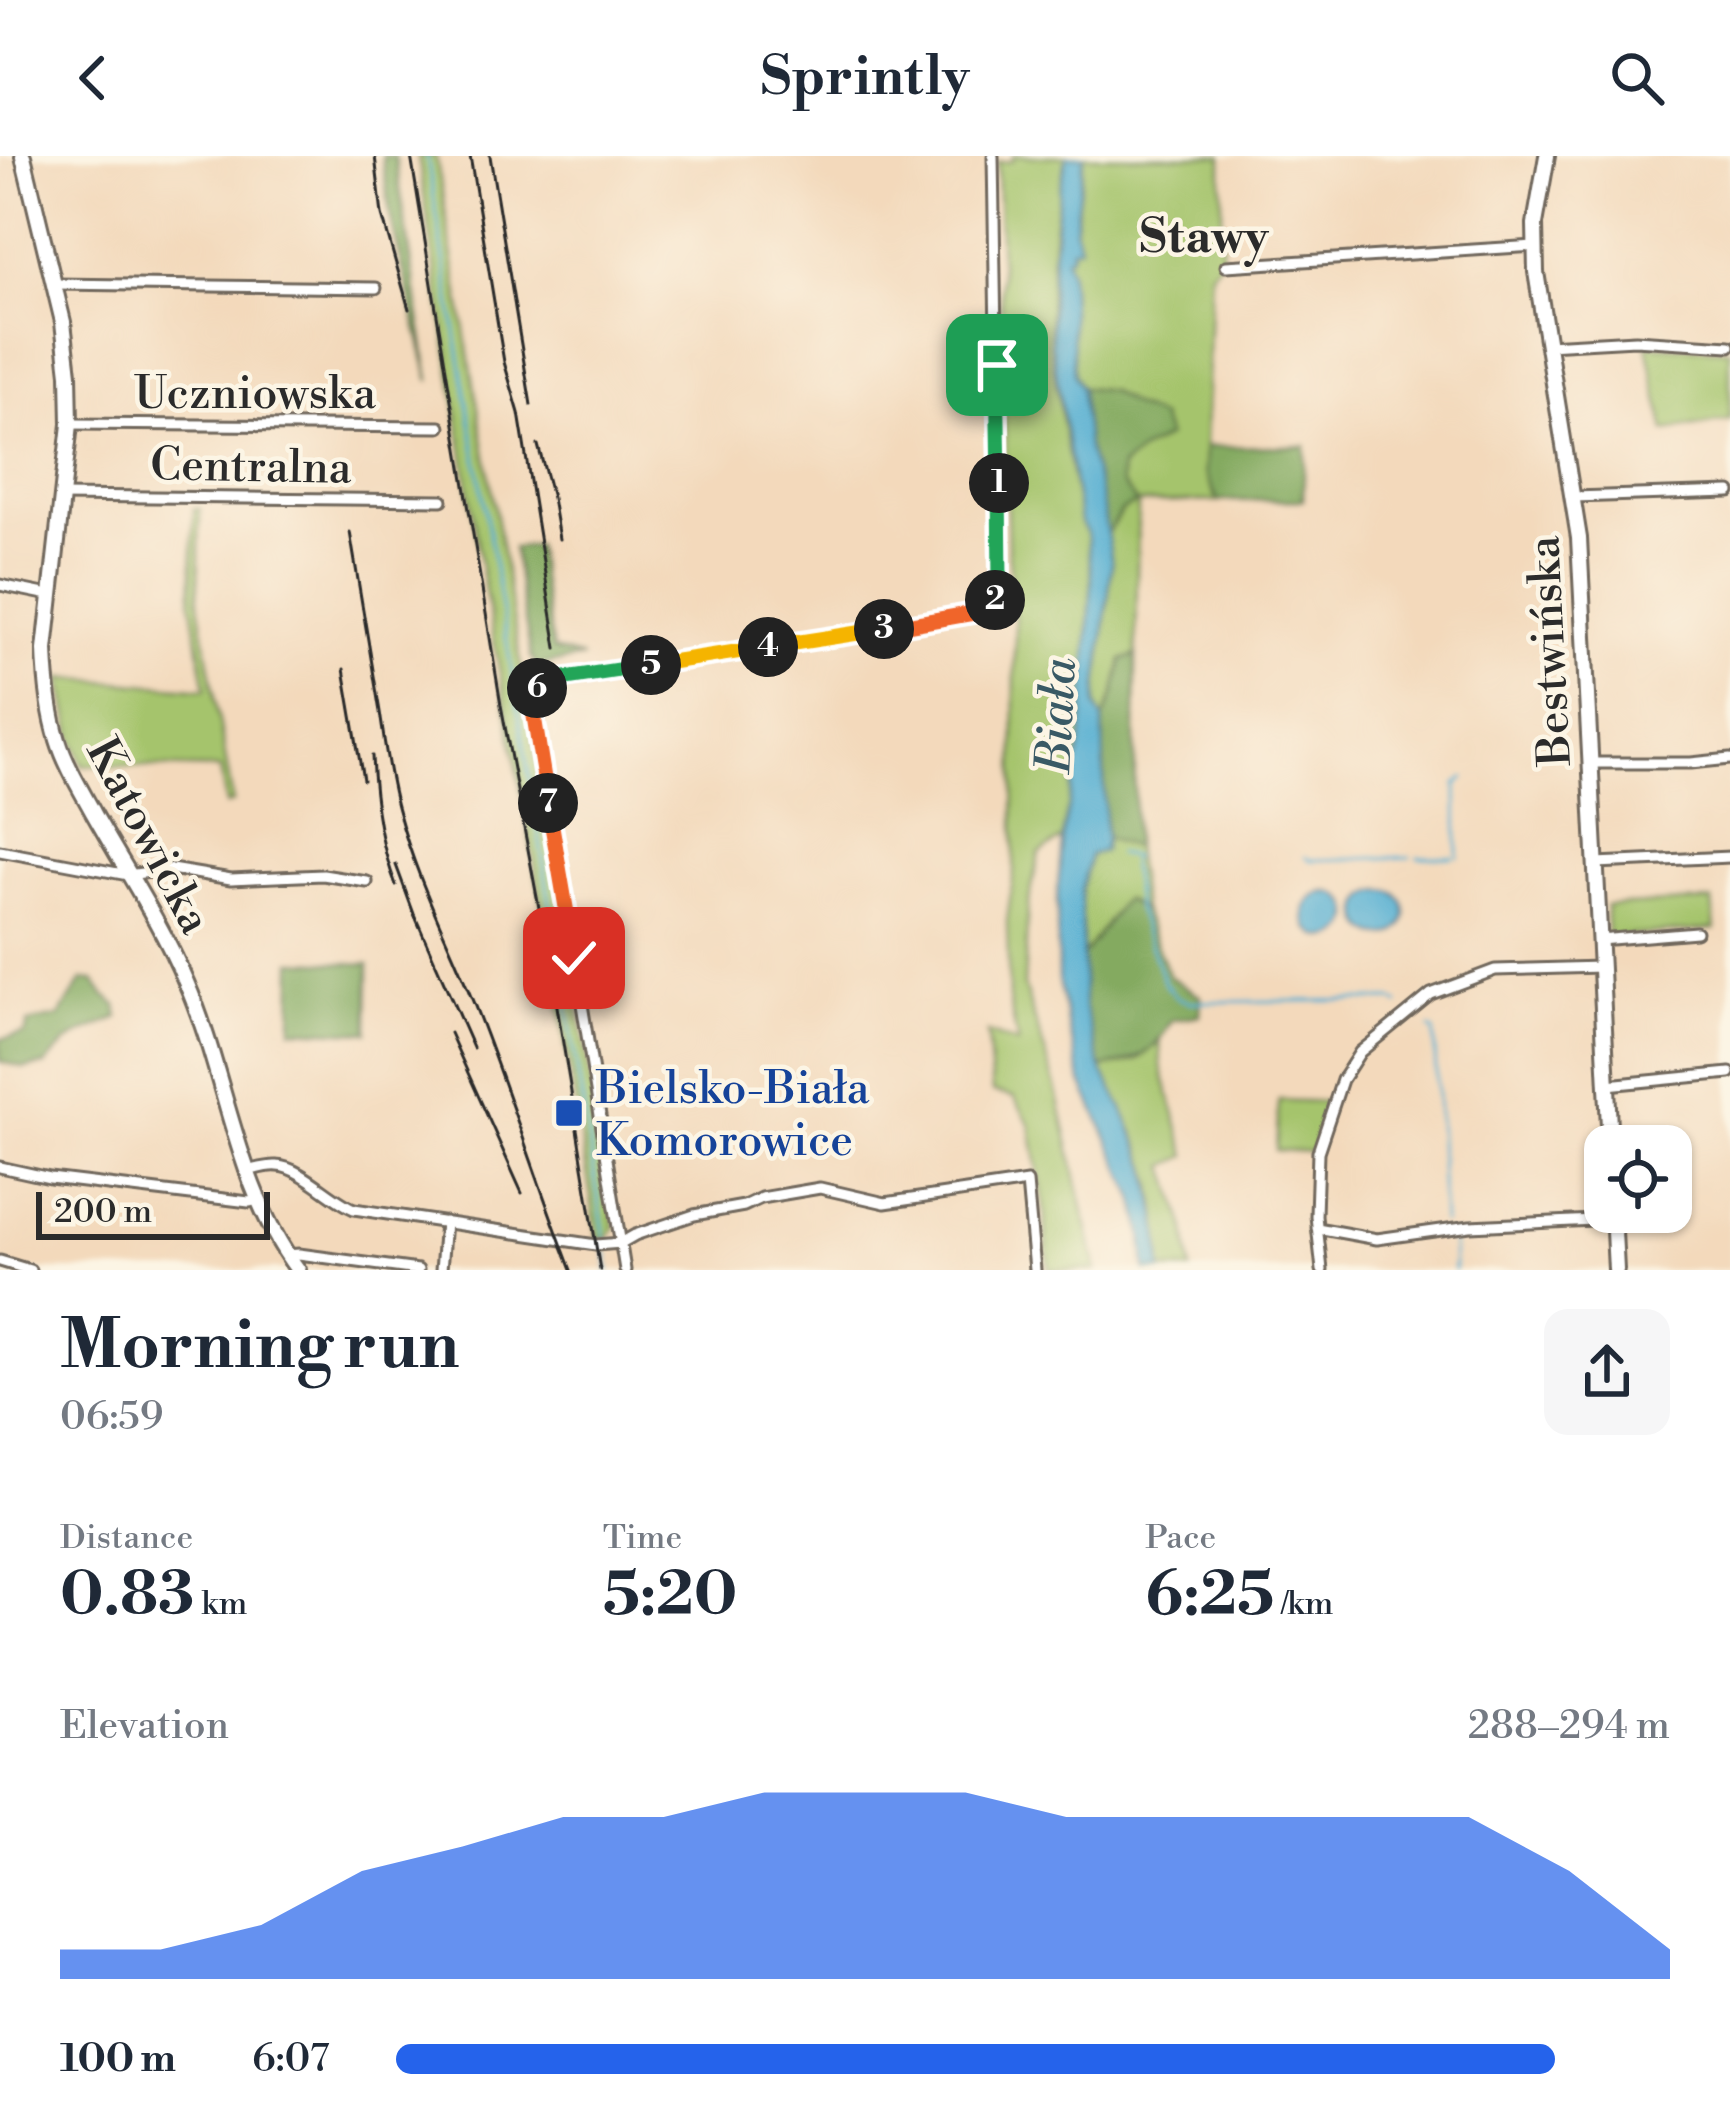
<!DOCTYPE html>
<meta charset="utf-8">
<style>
:root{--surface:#fff;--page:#f6f6f7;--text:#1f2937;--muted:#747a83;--accent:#2563eb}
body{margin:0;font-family:"Libre Bodoni",serif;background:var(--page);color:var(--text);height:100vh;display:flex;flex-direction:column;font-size:45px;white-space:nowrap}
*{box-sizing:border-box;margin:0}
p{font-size:39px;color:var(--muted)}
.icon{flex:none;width:66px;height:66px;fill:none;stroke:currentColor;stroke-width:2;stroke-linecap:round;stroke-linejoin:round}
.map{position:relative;height:1114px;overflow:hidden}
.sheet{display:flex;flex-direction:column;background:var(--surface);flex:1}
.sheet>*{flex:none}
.tools{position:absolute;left:1584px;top:969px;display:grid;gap:24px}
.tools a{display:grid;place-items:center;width:108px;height:108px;border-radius:24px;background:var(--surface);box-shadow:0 3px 9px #0004;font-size:60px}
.scale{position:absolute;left:36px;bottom:30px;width:234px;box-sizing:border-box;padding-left:12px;border:6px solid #2b2b2b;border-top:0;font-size:33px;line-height:42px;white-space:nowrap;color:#2b2b2b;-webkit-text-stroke:9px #fcf5e5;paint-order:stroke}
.pin{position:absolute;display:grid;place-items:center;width:102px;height:102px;color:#fff;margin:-51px;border-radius:24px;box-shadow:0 6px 18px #0006}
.km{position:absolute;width:60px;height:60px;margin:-30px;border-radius:50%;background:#222;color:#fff;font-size:33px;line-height:60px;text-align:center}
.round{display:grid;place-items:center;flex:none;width:126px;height:126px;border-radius:24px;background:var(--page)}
.summary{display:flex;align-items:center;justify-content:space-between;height:204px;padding:0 60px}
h1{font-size:66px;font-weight:700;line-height:90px}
.stats{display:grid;grid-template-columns:repeat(3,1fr);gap:18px;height:204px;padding:12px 60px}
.stats div{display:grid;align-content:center}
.stats b{font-size:60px;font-weight:700}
.stats small{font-size:33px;font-weight:400}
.stats p{font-size:33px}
.chart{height:336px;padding:24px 60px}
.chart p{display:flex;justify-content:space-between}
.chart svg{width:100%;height:216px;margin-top:12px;fill:var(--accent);opacity:.7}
ul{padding:0 60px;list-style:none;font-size:39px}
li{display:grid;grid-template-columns:192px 144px 1fr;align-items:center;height:90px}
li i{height:30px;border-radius:15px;background:var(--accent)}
header{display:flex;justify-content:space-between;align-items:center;height:156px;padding:0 60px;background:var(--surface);font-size:54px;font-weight:700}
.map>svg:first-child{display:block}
.green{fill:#a5c46c;stroke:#68784c;stroke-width:3}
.forest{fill:#84aa60;stroke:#586a46;stroke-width:3}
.water{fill:#54afd2;stroke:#406d7e;stroke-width:3}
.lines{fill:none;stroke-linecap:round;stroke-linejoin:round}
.stream{stroke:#54afd2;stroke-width:3}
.street-casing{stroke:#71685d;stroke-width:15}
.secondary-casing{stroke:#71685d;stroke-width:20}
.street{stroke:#fff;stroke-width:9}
.secondary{stroke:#fff;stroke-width:14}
.rail{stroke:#2b2b2b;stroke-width:3}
.split-1-casing{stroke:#fff;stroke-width:24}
.split-2-casing{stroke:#fff;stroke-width:24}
.split-3-casing{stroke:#fff;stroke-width:24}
.split-4-casing{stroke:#fff;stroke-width:24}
.split-5-casing{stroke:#fff;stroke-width:24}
.split-6-casing{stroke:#fff;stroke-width:24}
.split-7-casing{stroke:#fff;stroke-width:24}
.split-8-casing{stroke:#fff;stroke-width:24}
.split-9-casing{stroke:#fff;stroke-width:24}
.split-1{stroke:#22a559;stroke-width:15}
.split-2{stroke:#22a559;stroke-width:15}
.split-3{stroke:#f0652b;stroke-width:15}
.split-4{stroke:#f5b400;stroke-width:15}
.split-5{stroke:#f5b400;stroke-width:15}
.split-6{stroke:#22a559;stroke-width:15}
.split-7{stroke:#f0652b;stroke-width:15}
.split-8{stroke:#f0652b;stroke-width:15}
.split-9{stroke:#f5b400;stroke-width:15}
.transit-dot{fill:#1a4fb4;stroke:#fcf5e5;stroke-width:4.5}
.labels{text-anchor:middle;stroke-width:9;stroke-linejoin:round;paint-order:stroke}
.street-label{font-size:45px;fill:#2b2b2b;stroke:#fcf5e5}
.transit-label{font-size:45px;fill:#164399;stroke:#fcf5e5;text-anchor:start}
.neighbourhood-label{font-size:48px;font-weight:bold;fill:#2b2b2b;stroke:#fcf5e5}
.water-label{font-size:48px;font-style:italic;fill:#395965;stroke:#fcf5e5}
</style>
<header><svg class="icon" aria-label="back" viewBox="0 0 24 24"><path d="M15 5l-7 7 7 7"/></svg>Sprintly<svg class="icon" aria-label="search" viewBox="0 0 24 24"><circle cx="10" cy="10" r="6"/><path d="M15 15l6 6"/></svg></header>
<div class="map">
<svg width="1730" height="1114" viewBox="0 0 1730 1114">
<rect width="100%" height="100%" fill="#fcf5e5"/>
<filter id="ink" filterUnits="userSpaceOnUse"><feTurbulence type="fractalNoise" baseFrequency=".00833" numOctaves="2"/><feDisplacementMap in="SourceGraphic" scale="24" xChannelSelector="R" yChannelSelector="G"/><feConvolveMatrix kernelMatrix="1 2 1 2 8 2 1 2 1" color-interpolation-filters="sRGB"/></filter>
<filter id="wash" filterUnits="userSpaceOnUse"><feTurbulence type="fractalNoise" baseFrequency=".004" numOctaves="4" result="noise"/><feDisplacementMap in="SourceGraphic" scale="48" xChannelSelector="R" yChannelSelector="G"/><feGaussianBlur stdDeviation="2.7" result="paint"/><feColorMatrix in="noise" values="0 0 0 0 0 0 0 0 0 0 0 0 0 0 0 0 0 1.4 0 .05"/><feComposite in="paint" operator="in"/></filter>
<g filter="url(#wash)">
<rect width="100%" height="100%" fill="#f3d9bb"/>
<!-- green -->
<path class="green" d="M 418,0 L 436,0 L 615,1071 L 608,1083 L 598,1083 L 548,783 L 482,418 Z
M 1013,0 L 1067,0 C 1053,54 1047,132 1051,188 C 1057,247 1070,307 1080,365 L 1087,377 L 1092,424 L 1082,581 L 1062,682 L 1039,698 L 1028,749 L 1024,830 L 1056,931 L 1097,1114 L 1049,1114 L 1043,1042 L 1031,970 L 1014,941 L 992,936 L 987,877 L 1018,888 L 1009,843 L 1007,765 L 1014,715 L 1015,465 L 1008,392 L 997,6 L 1012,5 Z
M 1084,0 L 1222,0 L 1222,102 L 1211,116 L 1205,291 L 1205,317 L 1218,345 L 1138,347 L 1136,499 L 1122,505 L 1115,536 L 1103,564 L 1096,549 L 1112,408 L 1106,379 L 1121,355 L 1121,311 L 1141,295 L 1160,262 L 1133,250 L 1110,235 L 1081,232 L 1074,219 L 1069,115 L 1065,101 L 1071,98 Z
M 1647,189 L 1730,194 L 1730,264 L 1665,275 Z
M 194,353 L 200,353 L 198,442 L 233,646 L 226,649 L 220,613 L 82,609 L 73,581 L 61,522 L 206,533 L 191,445 Z
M 1105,682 L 1134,691 L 1142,754 L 1124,743 L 1082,801 L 1081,734 L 1090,699 L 1103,695 Z
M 1712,745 L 1715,773 L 1608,781 L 1606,750 Z
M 1160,885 L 1161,910 L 1187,1000 L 1166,1010 L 1186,1073 L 1191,1114 L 1162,1114 C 1159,1079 1158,1042 1147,1008 C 1136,974 1116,944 1101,912 L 1138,904 Z
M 1279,944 L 1330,946 L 1313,996 L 1276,994 Z"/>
<!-- forest -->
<path class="forest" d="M 382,0 L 395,0 L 430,225 L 390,59 Z
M 1081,232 L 1110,235 L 1133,250 L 1160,262 L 1167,281 L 1141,295 L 1121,311 L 1121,327 L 1137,347 L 1121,355 L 1106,379 L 1101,340 L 1087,291 Z
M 1305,290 L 1303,344 L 1218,345 L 1205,317 L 1205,291 Z
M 535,389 L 553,494 L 583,502 L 537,510 L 531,501 L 513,392 Z
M 1136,499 L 1134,691 L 1105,682 L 1103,564 L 1115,536 L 1122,504 Z
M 1124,743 L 1142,754 L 1169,820 L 1201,840 L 1200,859 L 1172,864 C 1153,900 1139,903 1101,912 L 1084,850 L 1082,801 Z
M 293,805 L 369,808 L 368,876 L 292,873 Z
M 82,824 L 94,825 L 104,839 L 117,849 L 119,862 C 87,875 68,879 46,909 L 24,912 L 0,905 L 0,883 L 25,878 L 28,867 L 59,861 Z"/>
<!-- water -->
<path class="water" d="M 1067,0 L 1084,0 L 1074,72 L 1080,90 L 1071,92 L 1071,99 L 1065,102 L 1069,115 L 1074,219 L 1081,232 L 1087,291 L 1101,340 L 1112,407 L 1096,549 L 1103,564 L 1105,682 L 1103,695 L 1090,699 L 1081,734 L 1084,850 L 1101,912 L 1123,953 L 1148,1011 L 1159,1072 L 1162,1114 L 1146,1114 L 1143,1079 L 1135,1042 L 1081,924 L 1058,824 L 1057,746 L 1062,682 L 1082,581 L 1092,424 L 1087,377 L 1080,365 L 1051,188 L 1051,124 L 1059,35 Z
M1360 757a23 23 0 1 1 46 0a23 23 0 1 1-46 0Z
M1305 759a23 23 0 1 1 46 0a23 23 0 1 1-46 0Z"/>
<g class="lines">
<!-- stream -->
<path class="stream" d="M 427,0 L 605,1082
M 1117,698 L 1133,701
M 1305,701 L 1311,704 L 1410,701
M 1418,701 L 1453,701
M 1458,701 L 1457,628 L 1465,622
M 1130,704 L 1137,754 L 1165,828 L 1177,841 L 1189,846 L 1392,844 L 1399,849
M 1430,873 L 1434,875 L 1443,1067
M 1449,1079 L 1453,1085 L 1454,1114
M 607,1097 L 609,1114"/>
</g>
</g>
<g filter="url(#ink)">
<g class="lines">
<defs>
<path id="street" d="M 1226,110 L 1535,90
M 54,128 L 376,132
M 1547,189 L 1635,184 L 1730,190
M 70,268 L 440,271
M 60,340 L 442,344
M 1574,341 L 1730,336
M 0,429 L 49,439
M 1591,607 L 1691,607 L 1730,603
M 0,695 L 128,719 L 171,713 L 231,723 L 323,719 L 367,726
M 1596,707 L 1730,701
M 1599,784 L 1696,776
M 1607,929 L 1730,917
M 0,1011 L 50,1022 L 249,1046 L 258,1044
M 247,1015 C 256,1013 268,1009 277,1010 C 301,1011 330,1043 354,1053 L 596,1089 L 621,1087 L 635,1079 L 694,1059 L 744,1050 L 761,1042 L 820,1032 L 885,1047 L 1027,1026 L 1035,1114
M 1317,1072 L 1377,1083 L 1470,1070 L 1614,1063
M 286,1099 L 299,1098 L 418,1114
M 0,1105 L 30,1114
M 441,1114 L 445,1066
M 625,1114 L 532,539 L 537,531 L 553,524 L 973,458 C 991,453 997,444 1000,425 L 993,0
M 1322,1114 L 1316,1060 L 1318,996 L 1342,924 L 1360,896 L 1431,838 L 1495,814 L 1601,811"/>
<path id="secondary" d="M 23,0 L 63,166 L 69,218 L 70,268 L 45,494 C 46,524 49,555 58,584 C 66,610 81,634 94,658 C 125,713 161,767 186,826 C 227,920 235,1030 298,1114
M 1547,0 L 1535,68 L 1536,116 L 1579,382 L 1610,990
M 1613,1056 L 1616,1114"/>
</defs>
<!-- street casing -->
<use href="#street" class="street-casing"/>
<!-- secondary casing -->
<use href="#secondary" class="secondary-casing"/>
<!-- street -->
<use href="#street" class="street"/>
<!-- secondary -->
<use href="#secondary" class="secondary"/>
<!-- rail -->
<path class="rail" d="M 375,0 L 382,59 L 409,153
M 411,0 L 501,549 L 554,832 L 600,1114
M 470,0 L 504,206 L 519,257 L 557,492
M 490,0 L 531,249
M 538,289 L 552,342 L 559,383
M 350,376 C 360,436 370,496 380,556 C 385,589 389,622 398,654 C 417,726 451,789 478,858 C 511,942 538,1029 571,1114
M 344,513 L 363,624
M 372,600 C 374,645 380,688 396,729
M 396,709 L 414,758 L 473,892
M 450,877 L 522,1037"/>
</g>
</g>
<g class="lines" filter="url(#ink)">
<defs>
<path id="split-1" d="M 997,209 L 999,327"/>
<path id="split-2" d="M 995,444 L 1000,425 L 999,327"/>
<path id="split-3" d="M 884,473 L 985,455 L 995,444"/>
<path id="split-4" d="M 768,491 L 884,473"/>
<path id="split-5" d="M 651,509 L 768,491"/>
<path id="split-6" d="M 537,532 L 553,524 L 651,509"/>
<path id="split-7" d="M 537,532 L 532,539 L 532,548 L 548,647"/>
<path id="split-8" d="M 548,647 L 568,763"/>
<path id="split-9" d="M 568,763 L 574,802"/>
</defs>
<!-- split-1 casing -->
<use href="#split-1" class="split-1-casing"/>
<!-- split-2 casing -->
<use href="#split-2" class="split-2-casing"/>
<!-- split-3 casing -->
<use href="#split-3" class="split-3-casing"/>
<!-- split-4 casing -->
<use href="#split-4" class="split-4-casing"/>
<!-- split-5 casing -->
<use href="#split-5" class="split-5-casing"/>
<!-- split-6 casing -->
<use href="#split-6" class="split-6-casing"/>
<!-- split-7 casing -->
<use href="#split-7" class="split-7-casing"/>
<!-- split-8 casing -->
<use href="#split-8" class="split-8-casing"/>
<!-- split-9 casing -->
<use href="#split-9" class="split-9-casing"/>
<!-- split-1 -->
<use href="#split-1" class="split-1"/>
<!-- split-2 -->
<use href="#split-2" class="split-2"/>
<!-- split-3 -->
<use href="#split-3" class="split-3"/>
<!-- split-4 -->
<use href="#split-4" class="split-4"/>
<!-- split-5 -->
<use href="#split-5" class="split-5"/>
<!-- split-6 -->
<use href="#split-6" class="split-6"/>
<!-- split-7 -->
<use href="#split-7" class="split-7"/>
<!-- split-8 -->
<use href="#split-8" class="split-8"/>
<!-- split-9 -->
<use href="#split-9" class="split-9"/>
</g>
<!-- markers -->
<rect class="transit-dot" x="554" y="942" width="30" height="30" rx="6"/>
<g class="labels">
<!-- street labels -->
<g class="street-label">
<text x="255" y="252">Uczniowska</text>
<text transform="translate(251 309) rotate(1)" y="16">Centralna</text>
<text transform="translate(1548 495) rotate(-93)" y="16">Bestwińska</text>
<text transform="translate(150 679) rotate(62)" y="16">Katowicka</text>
</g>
<!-- transit labels -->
<g class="transit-label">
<text x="596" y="947">Bielsko-Biała<tspan x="596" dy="52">Komorowice</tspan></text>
</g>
<!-- neighbourhood labels -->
<g class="neighbourhood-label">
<text x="1204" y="96">Stawy</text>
</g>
<!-- water labels -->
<g class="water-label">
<text transform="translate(1055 560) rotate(-87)" y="17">Biała</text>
</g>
</g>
</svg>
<div class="tools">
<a><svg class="icon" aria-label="locate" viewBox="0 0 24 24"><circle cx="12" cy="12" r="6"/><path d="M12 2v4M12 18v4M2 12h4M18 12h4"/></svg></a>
</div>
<div class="scale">200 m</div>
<div class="pin" style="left:997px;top:209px;background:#1e9e55"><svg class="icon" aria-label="arrive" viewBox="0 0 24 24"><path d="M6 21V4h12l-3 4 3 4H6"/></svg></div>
<div class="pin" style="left:574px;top:802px;background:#d93025"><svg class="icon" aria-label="check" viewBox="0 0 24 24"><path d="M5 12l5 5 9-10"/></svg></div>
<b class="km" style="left:999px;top:327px">1</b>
<b class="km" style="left:995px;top:444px">2</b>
<b class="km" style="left:884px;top:473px">3</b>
<b class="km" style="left:768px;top:491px">4</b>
<b class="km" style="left:651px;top:509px">5</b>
<b class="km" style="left:537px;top:532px">6</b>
<b class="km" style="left:548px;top:647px">7</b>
</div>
<section class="sheet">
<div class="summary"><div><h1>Morning run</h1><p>06:59</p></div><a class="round"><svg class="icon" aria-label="share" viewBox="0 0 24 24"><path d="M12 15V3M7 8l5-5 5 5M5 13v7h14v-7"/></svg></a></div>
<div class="stats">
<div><p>Distance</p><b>0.83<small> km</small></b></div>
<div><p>Time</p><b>5:20</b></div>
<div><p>Pace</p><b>6:25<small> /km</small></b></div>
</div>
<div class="chart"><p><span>Elevation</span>288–294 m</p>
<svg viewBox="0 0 160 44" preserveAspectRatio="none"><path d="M0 44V38L10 38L20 33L30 22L40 17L50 11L60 11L70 6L80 6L90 6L100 11L110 11L120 11L130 11L140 11L150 22L160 38V44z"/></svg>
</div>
<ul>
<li><b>100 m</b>6:07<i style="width:91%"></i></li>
</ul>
</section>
